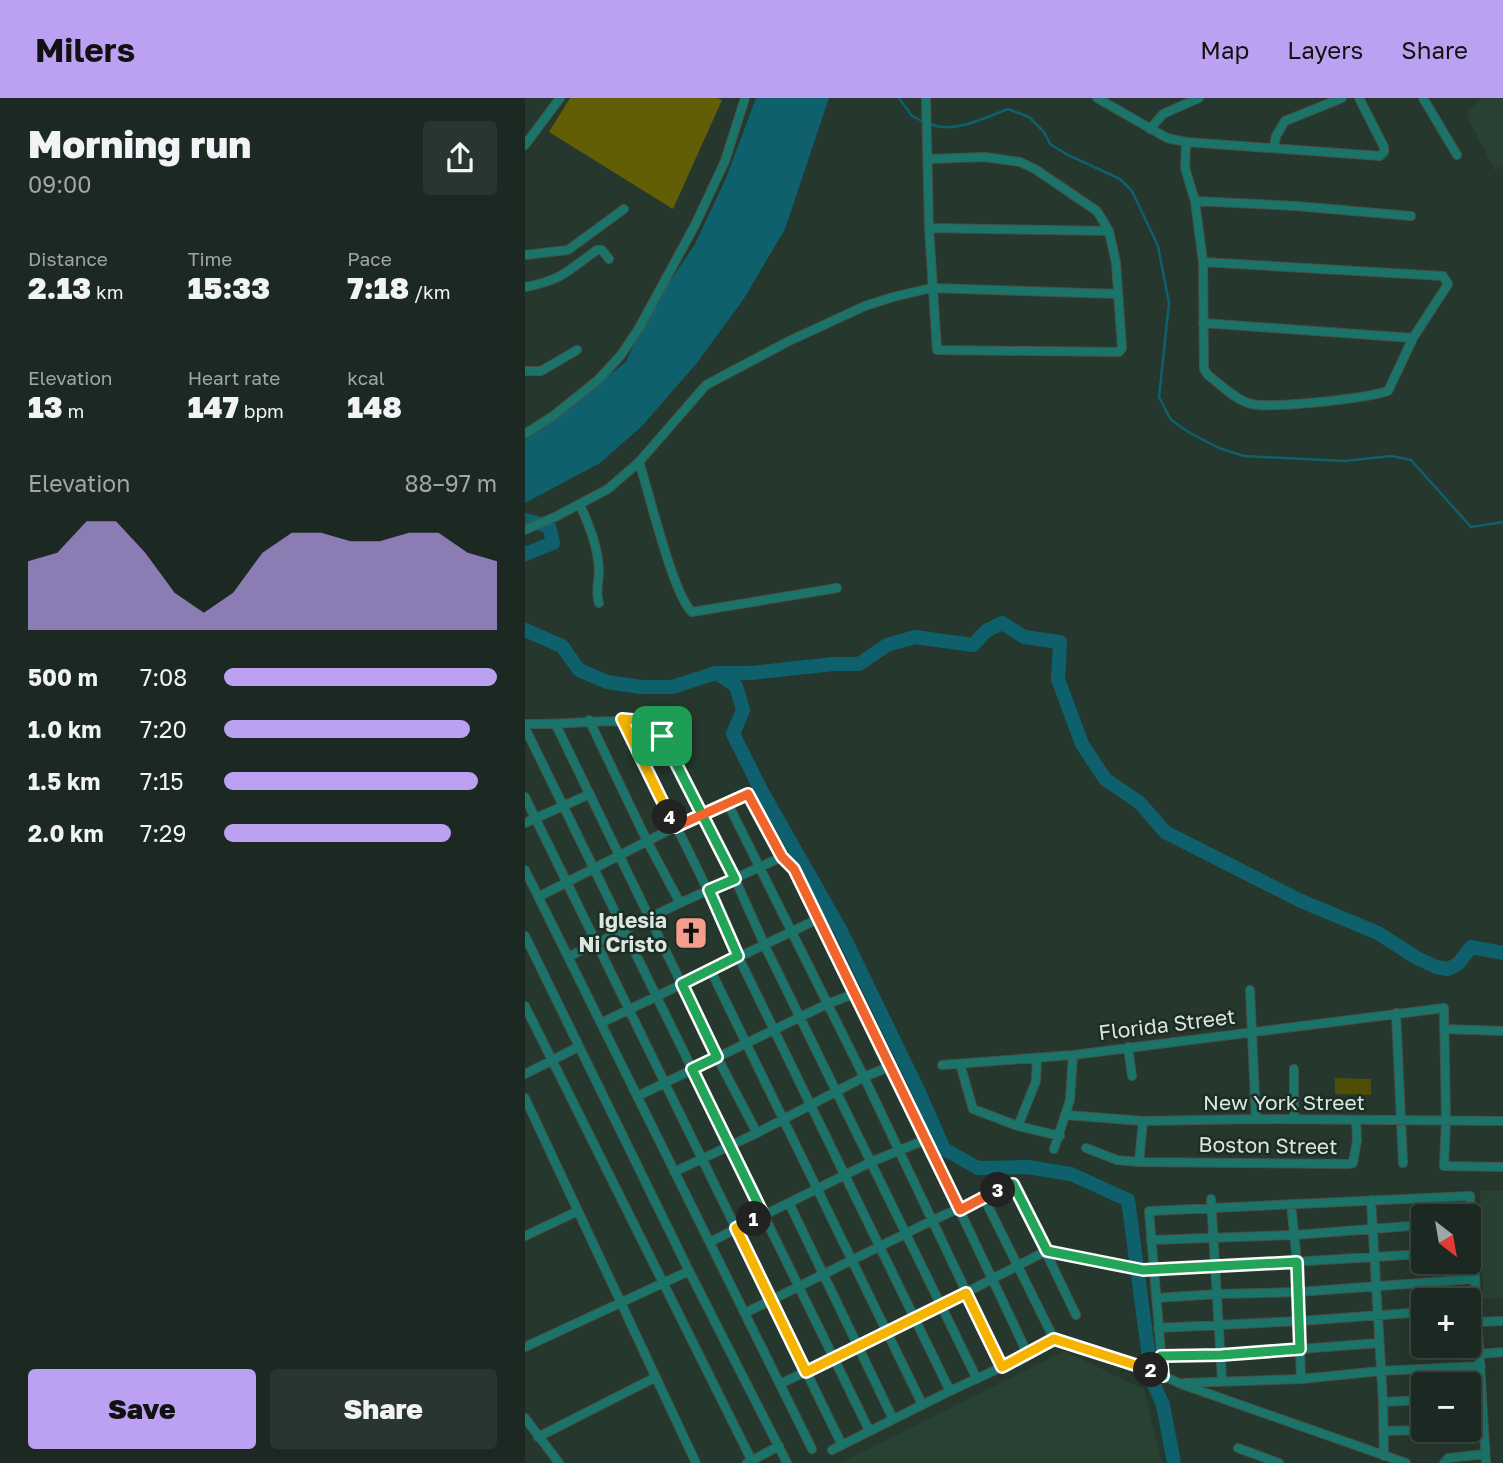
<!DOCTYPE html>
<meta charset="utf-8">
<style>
:root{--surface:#1c2922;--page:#29352f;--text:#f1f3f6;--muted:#a0a6a5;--line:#3a4540;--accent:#bca0f2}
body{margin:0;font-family:"Golos Text",sans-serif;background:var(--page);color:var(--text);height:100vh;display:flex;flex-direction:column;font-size:26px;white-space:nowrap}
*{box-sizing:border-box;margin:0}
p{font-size:23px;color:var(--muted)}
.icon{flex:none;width:38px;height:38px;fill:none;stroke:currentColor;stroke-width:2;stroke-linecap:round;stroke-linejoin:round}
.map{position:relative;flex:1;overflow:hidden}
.details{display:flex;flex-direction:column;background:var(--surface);width:525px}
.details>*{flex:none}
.needle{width:46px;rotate:149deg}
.tools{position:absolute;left:886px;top:1106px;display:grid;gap:14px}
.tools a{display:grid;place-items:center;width:70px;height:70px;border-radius:7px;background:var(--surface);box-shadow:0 7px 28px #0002,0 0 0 2px var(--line);font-size:35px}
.pin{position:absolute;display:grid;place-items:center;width:60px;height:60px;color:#fff;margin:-30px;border-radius:14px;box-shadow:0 4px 10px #0006}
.km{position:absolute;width:35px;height:35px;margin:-18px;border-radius:50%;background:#222;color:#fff;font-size:19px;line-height:35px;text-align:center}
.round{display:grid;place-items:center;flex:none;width:74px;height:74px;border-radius:7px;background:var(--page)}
.overview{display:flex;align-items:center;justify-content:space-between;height:119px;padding:0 28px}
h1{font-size:38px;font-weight:800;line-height:52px}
.stats{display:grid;grid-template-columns:repeat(3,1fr);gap:10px;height:119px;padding:7px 28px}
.stats div{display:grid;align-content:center}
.stats b{font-size:30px;font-weight:800}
.stats small{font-size:19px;font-weight:400}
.stats p{font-size:19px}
.chart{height:196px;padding:14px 28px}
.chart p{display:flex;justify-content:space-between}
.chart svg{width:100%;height:126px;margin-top:7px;fill:var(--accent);opacity:.7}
.cta{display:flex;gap:14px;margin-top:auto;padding:14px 28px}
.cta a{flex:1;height:80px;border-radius:7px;background:var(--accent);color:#111;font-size:28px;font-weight:800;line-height:80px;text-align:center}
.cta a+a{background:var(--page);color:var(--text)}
ul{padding:0 28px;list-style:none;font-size:23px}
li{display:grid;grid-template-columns:112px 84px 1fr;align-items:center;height:52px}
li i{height:18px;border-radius:9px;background:var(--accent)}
header{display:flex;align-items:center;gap:42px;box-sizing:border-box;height:98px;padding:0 35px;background:var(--accent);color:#111}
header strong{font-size:33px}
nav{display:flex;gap:38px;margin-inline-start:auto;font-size:24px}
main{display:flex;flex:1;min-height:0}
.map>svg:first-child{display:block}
.built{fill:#294133}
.green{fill:#4f4d06}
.forest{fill:#615e06}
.water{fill:#0e616c}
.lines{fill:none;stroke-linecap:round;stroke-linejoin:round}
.stream{stroke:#0e616c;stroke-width:2.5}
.river{stroke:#0e616c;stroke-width:14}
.street-casing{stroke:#43534a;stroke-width:10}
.street{stroke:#1a7469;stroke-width:8}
.split-1-casing{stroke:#fff;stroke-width:14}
.split-2-casing{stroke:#fff;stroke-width:14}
.split-3-casing{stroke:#fff;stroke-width:14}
.split-4-casing{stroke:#fff;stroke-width:14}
.split-5-casing{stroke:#fff;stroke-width:14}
.split-1{stroke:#22a559;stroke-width:9}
.split-2{stroke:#f5b400;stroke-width:9}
.split-3{stroke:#22a559;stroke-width:9}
.split-4{stroke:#f0652b;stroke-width:9}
.split-5{stroke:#f5b400;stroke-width:9}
.labels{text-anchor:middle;stroke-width:5;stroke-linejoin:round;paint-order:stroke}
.poi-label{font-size:21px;font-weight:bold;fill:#dce6e0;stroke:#1c2d23;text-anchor:end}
.street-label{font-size:21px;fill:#dce6e0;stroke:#1c2d23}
</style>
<header>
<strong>Milers</strong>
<nav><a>Map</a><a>Layers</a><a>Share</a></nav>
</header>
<main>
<section class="details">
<div class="overview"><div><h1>Morning run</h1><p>09:00</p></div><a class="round"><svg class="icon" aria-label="share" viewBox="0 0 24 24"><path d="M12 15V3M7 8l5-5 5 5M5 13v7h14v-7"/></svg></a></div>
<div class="stats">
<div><p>Distance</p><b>2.13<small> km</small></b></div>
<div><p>Time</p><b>15:33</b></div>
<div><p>Pace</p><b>7:18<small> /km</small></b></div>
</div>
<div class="stats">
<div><p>Elevation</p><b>13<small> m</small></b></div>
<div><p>Heart rate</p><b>147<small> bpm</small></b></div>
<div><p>kcal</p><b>148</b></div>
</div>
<div class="chart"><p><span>Elevation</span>88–97 m</p>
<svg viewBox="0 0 160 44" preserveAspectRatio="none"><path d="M0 44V20L10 17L20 6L30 6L40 17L50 31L60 38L70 31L80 17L90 10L100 10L110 13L120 13L130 10L140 10L150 17L160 20V44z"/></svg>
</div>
<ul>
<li><b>500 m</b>7:08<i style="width:100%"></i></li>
<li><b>1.0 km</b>7:20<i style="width:90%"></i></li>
<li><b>1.5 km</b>7:15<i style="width:93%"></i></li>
<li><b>2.0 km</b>7:29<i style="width:83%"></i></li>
</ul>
<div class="cta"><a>Save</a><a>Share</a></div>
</section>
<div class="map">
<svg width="978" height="1365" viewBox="0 0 978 1365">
<rect width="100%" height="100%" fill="#26372d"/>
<!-- built -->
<path class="built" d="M 957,0 L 978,0 L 978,67 L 970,73 L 941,16 Z
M 955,1093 L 978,1093 L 978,1200 L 958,1201 Z
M 539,1253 L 619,1291 L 637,1365 L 315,1365 Z"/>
<!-- green -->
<path class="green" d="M 810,980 L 846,981 L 846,997 L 810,996 Z"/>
<!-- forest -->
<path class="forest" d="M 45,0 L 192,0 L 197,2 L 148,111 L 24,34 Z"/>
<!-- water -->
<path class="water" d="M 231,0 L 304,0 L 260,131 L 218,202 L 171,266 L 117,328 L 75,365 L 0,405 L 0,342 L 101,264 L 121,219 L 170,146 L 201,80 Z"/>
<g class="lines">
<!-- stream -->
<path class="stream" d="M 374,0 L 387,18 L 399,24
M 405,26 C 428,36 460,20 483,11 L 504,19 L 519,34 L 525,46 L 543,57 L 595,81 L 607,93 L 633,148 L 644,205 L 634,299 L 646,322 L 665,335 L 694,350 L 719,358 L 819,363 L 866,358 L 886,362 L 946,429 L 978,424"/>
<!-- river -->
<path class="river" d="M 0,422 L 24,428 L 28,445 L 0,456
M 0,532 L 37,548 L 54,572 L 82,584 L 116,589 L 147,589 L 191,575 L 226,575 L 309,566 L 334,566 L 362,547 L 390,539 L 448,547 L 461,533 L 477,525 L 499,539 L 535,544 L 533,581 L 557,646 L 580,681 L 615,705 L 640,734 L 776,803 L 853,835 L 892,860 L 911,869 L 923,871 L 933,866 L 946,849 L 978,855
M 192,575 L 211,588 L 218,612 L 208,636 L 236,692 L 316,833 L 393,992 L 419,1051 L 453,1070 L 502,1069 L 546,1076 L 603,1102 L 627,1282 L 638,1307 L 649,1365"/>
<defs>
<path id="street" d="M 401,0 L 404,130 L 412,252 L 594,254 L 597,250 L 591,165 L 584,133 L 572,113 L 510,71 L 495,64 L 460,59 L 404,61
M 572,0 L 642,40 L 661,44 L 855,58 L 859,54 L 859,49 L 834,0
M 898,0 L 932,57
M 625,31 L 638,16 L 674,0
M 661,44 L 660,70 L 670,103 L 678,164 L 679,271 L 683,277 C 695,286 708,300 723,305 C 741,312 842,300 863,293 L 888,240 L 923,186 L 918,178 L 678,164
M 0,47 L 35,0
M 749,49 L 751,38 L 760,23 L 817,0
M 670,103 L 771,108 L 886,118
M 404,130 L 584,133
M 0,157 L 43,152 L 99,111
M 0,189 C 38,182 42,173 72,152 L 77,152 L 84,161
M 678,225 L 888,240
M 0,273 L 16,273 L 52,252
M 0,336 L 28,318 L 73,282 L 96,257 L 114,230 L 170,127 L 200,63 L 220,0
M 114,364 C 124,394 148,497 167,514 L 312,490
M 55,407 C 64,427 73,449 74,472 C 74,483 70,494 74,505
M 0,432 L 32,418 L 83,391 L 114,364 L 181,287 L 264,243 L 340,208 L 368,199 L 406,190 L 593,196
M 97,621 C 136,700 178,777 213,858 L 425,1293
M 64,622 L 122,743 L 155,805
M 0,626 C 44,627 86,620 131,624 L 210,781 L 240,848 L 452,1281
M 31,627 L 192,959 L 232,1035
M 0,630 L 344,1332
M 0,699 L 317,1347
M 202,704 L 339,979 L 477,1269
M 0,725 L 65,696
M 0,772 L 287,1351
M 13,799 L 150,729 L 223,696 L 257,759 L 269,771 C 348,933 427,1094 503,1257
M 0,838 L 164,1173 L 262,1365
M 43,859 L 155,805 L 257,759
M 185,871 L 397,1306
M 725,892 L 731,1021
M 0,908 L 228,1365
M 871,915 L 878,1065
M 76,925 L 293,821
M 919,931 L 978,933
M 603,949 L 607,978
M 435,966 L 448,1011 L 493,1028 L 535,1038
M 417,967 L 548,957 L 919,910 L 921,1023 L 919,1068 L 978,1069
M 769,971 L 769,1021
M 0,976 L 53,949
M 113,998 L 302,906 L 329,896
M 0,1000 L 171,1365
M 541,1017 L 618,1023 L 731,1021 L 978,1023
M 493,1028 L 511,983 L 512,960
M 561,1050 L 592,1062 L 614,1064 L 824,1066 L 828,1065 L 832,1042 L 831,1023
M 529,1051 L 545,1002 L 548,957
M 614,1064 L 618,1023
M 149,1074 L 232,1035 L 339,979 L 366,968
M 458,1098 L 529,1241
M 686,1101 L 697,1282
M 846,1102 L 858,1304 L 859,1358
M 264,1105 L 368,1321
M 766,1106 L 772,1164 L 776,1281
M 0,1138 L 53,1113
M 626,1142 L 769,1137 L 898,1127
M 185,1144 L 346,1064 L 400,1042
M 631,1200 L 693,1196 L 773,1194 L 950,1181
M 220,1215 L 406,1123 L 488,1086 L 551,1217
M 953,1224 L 978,1223
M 633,1230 L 775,1223 L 898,1214
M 0,1249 L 164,1173
M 956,1256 L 978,1254
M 636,1258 L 696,1257 L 854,1245
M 638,1278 L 624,1113 L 945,1098 L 961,1365
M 659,1285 L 776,1281 L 855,1273 L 956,1268
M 255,1286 L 390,1221 L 521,1153 L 618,1173 L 898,1156
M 943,1299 L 957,1299
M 858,1304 L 898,1302
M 0,1320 L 34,1365
M 943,1331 L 959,1331
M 858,1333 L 900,1332
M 13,1339 L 131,1279
M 713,1350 L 754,1365
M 307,1352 L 425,1293 L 503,1257 L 529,1241 L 620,1269 L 656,1286 L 881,1365
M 222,1365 L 254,1348
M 919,1365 L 923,1360 L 960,1356"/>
</defs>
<!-- street casing -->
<use href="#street" class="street-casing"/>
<!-- street -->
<use href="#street" class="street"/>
</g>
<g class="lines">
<defs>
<path id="split-1" d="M 137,638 L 210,781 L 184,792 L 213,858 L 157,886 L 192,959 L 167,971 L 238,1116 L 229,1121"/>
<path id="split-2" d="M 229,1121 L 211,1130 L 281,1274 L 441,1195 L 477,1269 L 529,1241 L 626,1272"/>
<path id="split-3" d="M 473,1092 L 488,1086 L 522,1153 L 618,1172 L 772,1164 L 775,1251 L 696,1257 L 636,1258 L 638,1278 L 626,1272"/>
<path id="split-4" d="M 145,719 L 150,729 L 223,696 L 257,759 L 269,771 L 435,1112 L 473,1092"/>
<path id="split-5" d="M 137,638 L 131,624 L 97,621 L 145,719"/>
</defs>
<!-- split-1 casing -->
<use href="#split-1" class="split-1-casing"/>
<!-- split-2 casing -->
<use href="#split-2" class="split-2-casing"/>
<!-- split-3 casing -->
<use href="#split-3" class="split-3-casing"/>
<!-- split-4 casing -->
<use href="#split-4" class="split-4-casing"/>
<!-- split-5 casing -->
<use href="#split-5" class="split-5-casing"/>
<!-- split-1 -->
<use href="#split-1" class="split-1"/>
<!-- split-2 -->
<use href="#split-2" class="split-2"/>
<!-- split-3 -->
<use href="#split-3" class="split-3"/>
<!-- split-4 -->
<use href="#split-4" class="split-4"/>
<!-- split-5 -->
<use href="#split-5" class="split-5"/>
</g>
<!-- icons -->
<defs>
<symbol id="church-square" viewBox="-11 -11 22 22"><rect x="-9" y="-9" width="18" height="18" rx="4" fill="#f49d8d" stroke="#1c2d23"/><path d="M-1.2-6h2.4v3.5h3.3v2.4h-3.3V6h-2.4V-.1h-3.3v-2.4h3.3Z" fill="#111"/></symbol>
</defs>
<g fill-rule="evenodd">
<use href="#church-square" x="147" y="816" width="38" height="38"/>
</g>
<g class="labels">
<!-- poi labels -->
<g class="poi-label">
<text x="142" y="830">Iglesia<tspan x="142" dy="24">Ni Cristo</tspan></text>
</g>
<!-- street labels -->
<g class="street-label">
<text transform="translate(642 927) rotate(-7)" y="7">Florida Street</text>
<text x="759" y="1012">New York Street</text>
<text transform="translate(743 1048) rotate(1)" y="7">Boston Street</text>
</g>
</g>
</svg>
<div class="tools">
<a><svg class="needle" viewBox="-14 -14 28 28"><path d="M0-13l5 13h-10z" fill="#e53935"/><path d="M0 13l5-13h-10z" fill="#a0a6a5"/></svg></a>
<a>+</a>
<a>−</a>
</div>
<div class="pin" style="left:137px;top:638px;background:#1e9e55"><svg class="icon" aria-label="arrive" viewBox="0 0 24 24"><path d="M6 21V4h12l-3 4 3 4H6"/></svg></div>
<b class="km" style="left:229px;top:1121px">1</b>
<b class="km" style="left:626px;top:1272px">2</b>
<b class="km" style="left:473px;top:1092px">3</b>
<b class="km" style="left:145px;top:719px">4</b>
</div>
</main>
